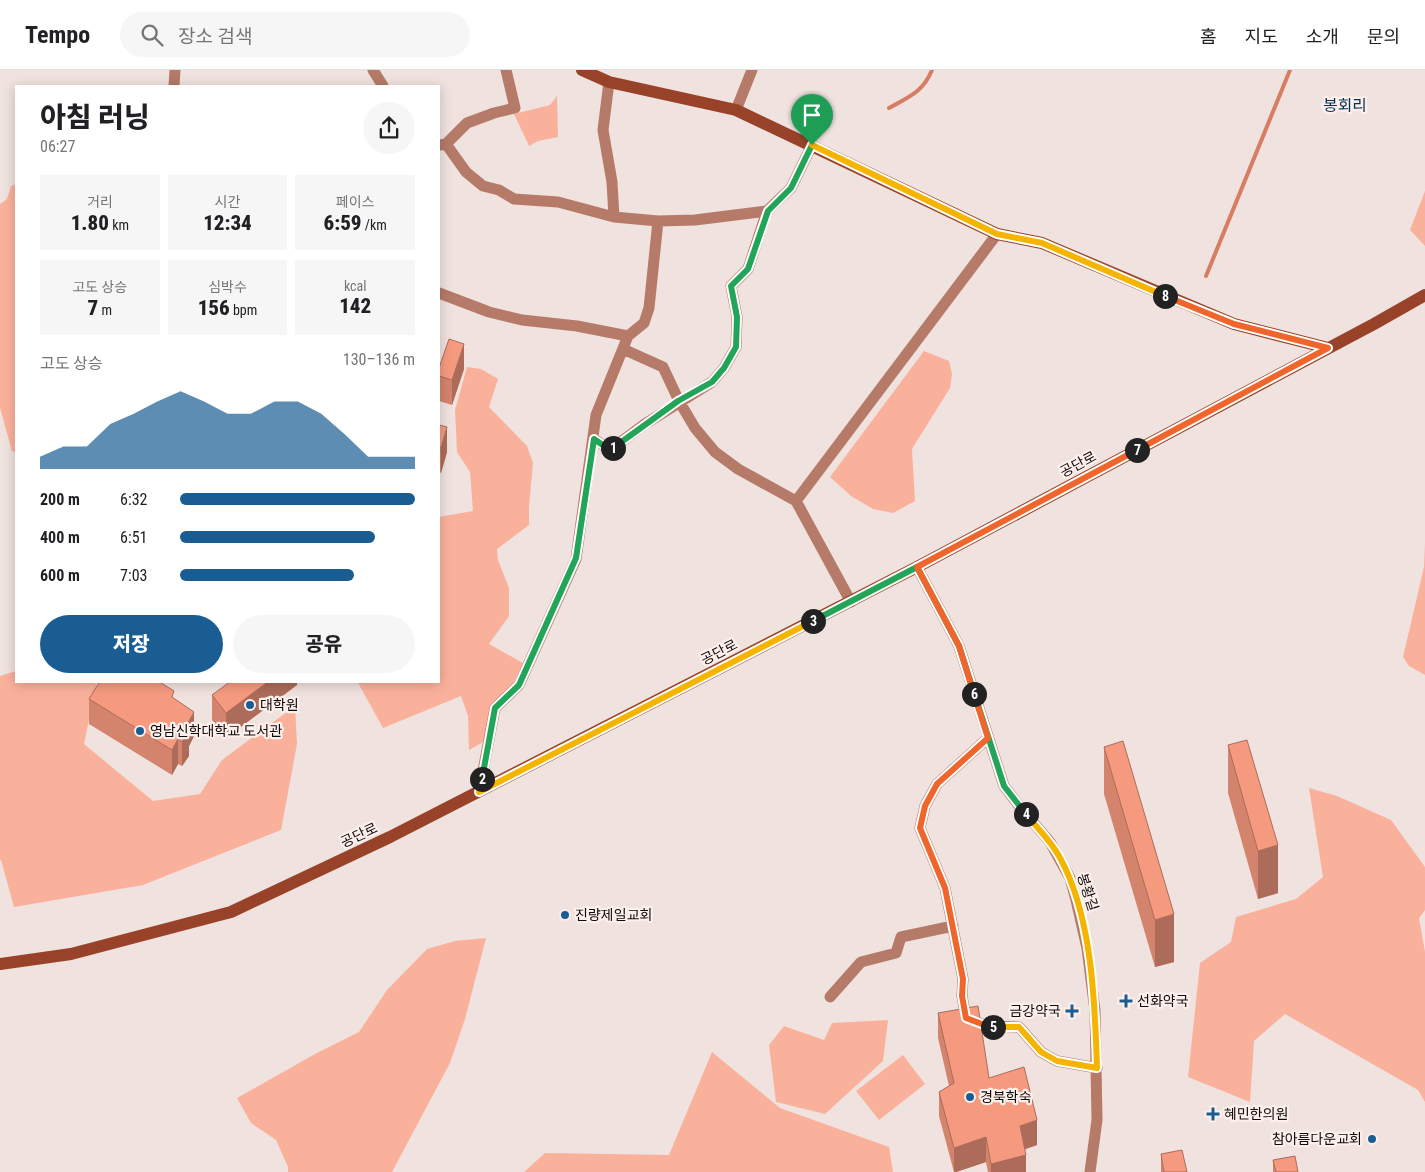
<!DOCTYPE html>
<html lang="ko">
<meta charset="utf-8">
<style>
:root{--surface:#fff;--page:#f6f6f6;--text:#202124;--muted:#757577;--line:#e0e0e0;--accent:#195d92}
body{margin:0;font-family:"Roboto Condensed","Noto Sans KR",sans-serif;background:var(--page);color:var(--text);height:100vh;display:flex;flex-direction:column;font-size:19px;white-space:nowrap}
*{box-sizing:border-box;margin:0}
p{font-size:16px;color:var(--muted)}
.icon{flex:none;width:28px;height:28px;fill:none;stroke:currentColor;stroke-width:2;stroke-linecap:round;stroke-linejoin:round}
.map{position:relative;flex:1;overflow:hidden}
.panel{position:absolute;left:15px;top:15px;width:425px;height:598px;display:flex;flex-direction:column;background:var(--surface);border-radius:0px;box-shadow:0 2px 12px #0003}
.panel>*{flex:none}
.pin{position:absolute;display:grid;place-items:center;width:42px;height:42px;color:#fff;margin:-51px -21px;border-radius:50% 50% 50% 0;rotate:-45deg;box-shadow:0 0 5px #0007}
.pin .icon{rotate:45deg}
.km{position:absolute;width:25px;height:25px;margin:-12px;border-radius:50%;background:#222;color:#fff;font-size:14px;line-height:25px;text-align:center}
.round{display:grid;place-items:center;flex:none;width:52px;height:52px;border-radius:26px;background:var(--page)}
.head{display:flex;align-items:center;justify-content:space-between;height:85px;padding:0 25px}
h1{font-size:28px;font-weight:800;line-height:38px}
.figures{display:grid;grid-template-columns:repeat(3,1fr);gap:8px;height:85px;padding:5px 25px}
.figures div{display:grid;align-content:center;border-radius:0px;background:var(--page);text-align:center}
.figures b{font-size:21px;font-weight:800}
.figures small{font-size:14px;font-weight:400}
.figures p{font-size:14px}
.chart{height:140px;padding:10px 25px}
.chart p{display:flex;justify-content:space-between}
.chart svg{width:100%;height:90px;margin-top:5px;fill:var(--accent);opacity:.7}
.primary-button{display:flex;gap:10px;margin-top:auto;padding:10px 25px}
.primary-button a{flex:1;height:58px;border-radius:30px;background:var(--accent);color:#fff;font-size:20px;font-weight:800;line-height:58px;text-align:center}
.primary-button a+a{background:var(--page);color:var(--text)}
ul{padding:0 25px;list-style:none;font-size:16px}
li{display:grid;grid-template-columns:80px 60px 1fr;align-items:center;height:38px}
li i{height:12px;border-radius:6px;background:var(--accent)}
header{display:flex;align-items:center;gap:30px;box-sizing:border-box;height:70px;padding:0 25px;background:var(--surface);border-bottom:1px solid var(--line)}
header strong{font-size:24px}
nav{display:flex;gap:28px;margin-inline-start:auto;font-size:18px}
.search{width:350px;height:45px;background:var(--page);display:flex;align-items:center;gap:12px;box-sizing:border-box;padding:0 18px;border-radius:28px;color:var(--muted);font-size:19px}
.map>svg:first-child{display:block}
.green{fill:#fab19c}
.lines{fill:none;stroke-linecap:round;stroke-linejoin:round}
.stream{stroke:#d67d63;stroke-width:4}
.street{stroke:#b57a68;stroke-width:11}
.secondary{stroke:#984329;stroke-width:12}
.wall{fill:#d4846d}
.shaded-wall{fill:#ac6c59}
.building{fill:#f69a7f;stroke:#ac6c59}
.split-1-casing{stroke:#fff;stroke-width:10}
.split-2-casing{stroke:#fff;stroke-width:10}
.split-3-casing{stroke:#fff;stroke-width:10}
.split-4-casing{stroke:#fff;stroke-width:10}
.split-5-casing{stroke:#fff;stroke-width:10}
.split-6-casing{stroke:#fff;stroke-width:10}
.split-7-casing{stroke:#fff;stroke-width:10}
.split-8-casing{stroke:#fff;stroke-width:10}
.split-9-casing{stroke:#fff;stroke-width:10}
.split-1{stroke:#22a559;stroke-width:6}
.split-2{stroke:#22a559;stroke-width:6}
.split-3{stroke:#f5b400;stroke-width:6}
.split-4{stroke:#22a559;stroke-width:6}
.split-5{stroke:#f5b400;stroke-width:6}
.split-6{stroke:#f0652b;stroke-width:6}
.split-7{stroke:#f0652b;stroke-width:6}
.split-8{stroke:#f0652b;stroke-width:6}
.split-9{stroke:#f5b400;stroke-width:6}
.poi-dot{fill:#195d92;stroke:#fdefeb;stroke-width:2}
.labels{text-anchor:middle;stroke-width:4.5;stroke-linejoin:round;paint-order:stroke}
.street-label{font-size:14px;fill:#0f0b09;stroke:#fdefeb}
.poi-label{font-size:14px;fill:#0f0b09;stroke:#fdefeb;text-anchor:start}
.quarter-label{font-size:16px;fill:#003155;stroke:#fdefeb}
</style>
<header>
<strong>Tempo</strong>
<div class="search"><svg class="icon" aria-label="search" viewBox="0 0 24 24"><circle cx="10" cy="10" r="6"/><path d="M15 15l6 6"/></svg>장소 검색</div>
<nav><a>홈</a><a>지도</a><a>소개</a><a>문의</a></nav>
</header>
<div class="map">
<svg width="1425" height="1102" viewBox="0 0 1425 1102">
<rect width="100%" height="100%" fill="#f0e2de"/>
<!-- green -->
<path class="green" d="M 557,26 L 558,67 L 538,71 L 529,76 L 514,44 L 550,35 Z
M 16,114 L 16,382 L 12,381 L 0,338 L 0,134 L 7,129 L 11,116 Z
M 1425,121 L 1425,176 L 1410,160 Z
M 924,281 L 949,291 L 952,304 L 950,318 L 912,379 L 915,431 L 893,443 L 873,439 L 851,426 L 830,407 Z
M 467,297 L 481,299 L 498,309 L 489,337 L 527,376 L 533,393 L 529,436 L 529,455 L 497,479 L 498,490 L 509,518 L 509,546 L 489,574 L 523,593 L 485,671 L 469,680 L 468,646 L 461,626 L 383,658 L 357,611 L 439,611 L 439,447 L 473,441 L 470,402 L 457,382 L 455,340 Z
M 1425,474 L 1425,605 L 1409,596 L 1403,587 L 1424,497 Z
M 16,601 L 16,611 L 97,611 L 84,674 L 153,731 L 200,724 L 222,690 L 295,636 L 297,674 L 281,760 L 143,815 L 14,837 L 1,790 L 0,790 L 0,606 Z
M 1309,718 L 1337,726 L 1391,750 L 1425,797 L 1425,840 L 1419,848 L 1425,882 L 1425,1032 L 1418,1020 L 1285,944 L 1254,971 L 1250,1032 L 1188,1007 L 1200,893 L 1231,872 L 1236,847 L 1296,829 L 1323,807 Z
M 486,868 L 465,949 L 450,993 L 392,1102 L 288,1102 L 288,1097 L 276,1070 L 251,1053 L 237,1028 L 315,984 L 359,962 L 387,920 L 427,879 L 455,871 Z
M 888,950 L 883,991 L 825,1044 L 776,1032 L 769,975 L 784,956 L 824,970 L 832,953 Z
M 712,982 L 780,1038 L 889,1077 L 893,1102 L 524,1102 L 545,1083 L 669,1085 Z
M 903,985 L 925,1014 L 879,1050 L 856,1021 Z"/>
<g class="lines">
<!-- stream -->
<path class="stream" d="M 889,38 C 909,27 923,22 932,0
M 1206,206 L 1290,0"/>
<!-- street -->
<path class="street" d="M 373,0 L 383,16
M 609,12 L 603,60 L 612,112 L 614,147 L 658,151 L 695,150 L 767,141 L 791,118 L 812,75
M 174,16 L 175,0
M 736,40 L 752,0
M 446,74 L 466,102 L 483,116 L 499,120 L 514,129 L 558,132 L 614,147
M 440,75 L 446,74 L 467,53 L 494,43 L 515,38 L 506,0
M 439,223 L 489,242 L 522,250 L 577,256 L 628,266
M 623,279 L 663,297 L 679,331 L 695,358 L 715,382 L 738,399 L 796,431
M 594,369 L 610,380 L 645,354 L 712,312 L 724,298 L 736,277 L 737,247 L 731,216 L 748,199 L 767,141
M 917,497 L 959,576 L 1004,716 L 1020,737 L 1050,772 L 1070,808 L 1076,830 L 1087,878 L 1095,941 L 1097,1050 L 1090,1102
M 851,532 L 796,431 L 997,164
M 988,668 L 937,714 L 925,736 L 920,758 L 945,818 L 963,909 L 962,926 L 966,948 L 987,956 L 1019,957 L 1041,982 L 1057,991 L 1097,998
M 479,722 L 495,638 L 519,615 L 576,489 L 596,345 L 628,266 L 644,253 L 649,238 L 658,151
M 830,927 L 861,892 L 896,883 L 901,867 L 953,856"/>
<!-- secondary -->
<path class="secondary" d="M 582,0 L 609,12 L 736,40 L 997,164 L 1042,173 L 1234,254 L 1328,278
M 0,894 L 71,884 L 231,842 L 390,767 L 917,497 L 1374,254 L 1425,225"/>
</g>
<!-- wall -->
<path class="wall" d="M 439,298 L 464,299 L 452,335 L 439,331 Z
M 439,355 L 447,382 L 441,403 L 439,402 Z
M 297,611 L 297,615 L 226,668 L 212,650 L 212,625 Z
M 89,629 L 174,629 L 194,666 L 189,676 L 189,686 L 182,696 L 178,694 L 172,705 L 89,654 Z
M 1228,675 L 1278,823 L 1258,829 L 1228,723 Z
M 1104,677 L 1174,892 L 1155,897 L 1104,724 Z
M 938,943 L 989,1008 L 1037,1075 L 1025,1079 L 1026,1102 L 988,1102 L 986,1092 L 956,1102 L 954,1102 L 939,1046 L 939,1022 L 949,1016 L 938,968 Z
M 1161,1084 L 1187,1102 L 1161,1102 Z
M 1273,1090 L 1298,1102 L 1273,1102 Z"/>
<!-- shaded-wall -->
<path class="shaded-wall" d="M 464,274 L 464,299 L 452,335 L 452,310 Z
M 447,357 L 447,382 L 441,403 L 441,378 Z
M 269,611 L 297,611 L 297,615 L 226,668 L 226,643 Z
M 194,642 L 194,666 L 189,676 L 189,686 L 182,696 L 182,672 L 185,658 Z
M 178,669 L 178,694 L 172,705 L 172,680 Z
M 1278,775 L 1278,823 L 1258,829 L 1258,781 Z
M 1174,844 L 1174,892 L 1155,897 L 1155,850 Z
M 1037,1050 L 1037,1075 L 1020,1081 L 1020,1056 Z
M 986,1067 L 986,1092 L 956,1102 L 954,1102 L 954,1078 Z
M 1026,1085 L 1026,1102 L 991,1102 L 991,1094 Z"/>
<!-- building -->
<path class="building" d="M 449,269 L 464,274 L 452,310 L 439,306 L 439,298 Z
M 439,355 L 447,357 L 441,378 L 439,377 Z
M 100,611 L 158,611 L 174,621 L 172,627 L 194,642 L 185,658 L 189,661 L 182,672 L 178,669 L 172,680 L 89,629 Z
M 231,611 L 269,611 L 226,643 L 212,625 Z
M 1247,670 L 1278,775 L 1258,781 L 1228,675 Z
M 1123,671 L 1174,844 L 1155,850 L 1104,677 Z
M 978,936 L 989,1008 L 1024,997 L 1037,1050 L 1020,1056 L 1026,1085 L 991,1094 L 986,1067 L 954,1078 L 939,1022 L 954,1013 L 938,943 Z
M 1182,1080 L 1187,1102 L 1164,1102 L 1161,1084 Z
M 1295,1086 L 1298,1102 L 1276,1102 L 1273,1090 Z"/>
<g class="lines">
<defs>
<path id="split-1" d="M 613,378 L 678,331 L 712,312 L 724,298 L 736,277 L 737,247 L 731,216 L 748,199 L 768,141 L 791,118 L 812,75"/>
<path id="split-2" d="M 482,709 L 495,638 L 519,615 L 576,488 L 594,369 L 610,380 L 613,378"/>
<path id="split-3" d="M 482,709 L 479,722 L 813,551"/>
<path id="split-4" d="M 813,551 L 917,497 L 959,576 L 1004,716 L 1026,744"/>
<path id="split-5" d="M 993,957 L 1019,957 L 1041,982 L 1057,991 L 1097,998 C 1095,932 1092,844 1059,786 C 1050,770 1037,758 1026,744"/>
<path id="split-6" d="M 974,624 L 988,668 L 937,714 L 925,736 L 920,758 L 945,818 L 963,909 L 962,926 L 966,948 L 987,956 L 993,957"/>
<path id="split-7" d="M 974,624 L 959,576 L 917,497 L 1137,380"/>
<path id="split-8" d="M 1137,380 L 1328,278 L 1234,254 L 1165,226"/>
<path id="split-9" d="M 812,75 L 997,164 L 1042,173 L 1165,226"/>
</defs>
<!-- split-1 casing -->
<use href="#split-1" class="split-1-casing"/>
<!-- split-2 casing -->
<use href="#split-2" class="split-2-casing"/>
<!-- split-3 casing -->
<use href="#split-3" class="split-3-casing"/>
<!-- split-4 casing -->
<use href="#split-4" class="split-4-casing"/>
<!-- split-5 casing -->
<use href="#split-5" class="split-5-casing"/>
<!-- split-6 casing -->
<use href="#split-6" class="split-6-casing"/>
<!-- split-7 casing -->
<use href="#split-7" class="split-7-casing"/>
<!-- split-8 casing -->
<use href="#split-8" class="split-8-casing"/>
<!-- split-9 casing -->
<use href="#split-9" class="split-9-casing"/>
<!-- split-1 -->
<use href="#split-1" class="split-1"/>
<!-- split-2 -->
<use href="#split-2" class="split-2"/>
<!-- split-3 -->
<use href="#split-3" class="split-3"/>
<!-- split-4 -->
<use href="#split-4" class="split-4"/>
<!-- split-5 -->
<use href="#split-5" class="split-5"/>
<!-- split-6 -->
<use href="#split-6" class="split-6"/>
<!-- split-7 -->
<use href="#split-7" class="split-7"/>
<!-- split-8 -->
<use href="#split-8" class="split-8"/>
<!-- split-9 -->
<use href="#split-9" class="split-9"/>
</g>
<!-- markers -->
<g class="poi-dot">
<circle cx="250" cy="635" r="5"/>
<circle cx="140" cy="661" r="5"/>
<circle cx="565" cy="845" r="5"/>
<path d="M1123.5 923.5h5v5h5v5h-5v5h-5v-5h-5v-5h5z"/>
<path d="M1069.5 933.5h5v5h5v5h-5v5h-5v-5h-5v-5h5z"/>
<circle cx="970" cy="1027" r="5"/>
<path d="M1210.5 1036.5h5v5h5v5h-5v5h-5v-5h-5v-5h5z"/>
<circle cx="1372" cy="1069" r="5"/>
</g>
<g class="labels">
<!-- street labels -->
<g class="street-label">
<text transform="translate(1078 394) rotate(-28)" y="5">공단로</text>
<text transform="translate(719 582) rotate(-27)" y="5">공단로</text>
<text transform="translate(359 765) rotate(-25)" y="5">공단로</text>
<text transform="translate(1088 822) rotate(72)" y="5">봉황길</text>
</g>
<!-- poi labels -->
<g class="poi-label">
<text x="260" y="640">대학원</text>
<text x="150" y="666">영남신학대학교 도서관</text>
<text x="575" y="850">진량제일교회</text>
<text x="1137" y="936">선화약국</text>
<text x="1061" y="946" text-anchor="end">금강약국</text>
<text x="980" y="1032">경북학숙</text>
<text x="1224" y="1049">혜민한의원</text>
<text x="1362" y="1074" text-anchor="end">참아름다운교회</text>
</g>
<!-- quarter labels -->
<g class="quarter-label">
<text x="1345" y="41">봉회리</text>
</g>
</g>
</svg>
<div class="pin" style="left:812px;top:75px;background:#1e9e55"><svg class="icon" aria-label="arrive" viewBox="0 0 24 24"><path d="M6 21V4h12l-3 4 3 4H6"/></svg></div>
<b class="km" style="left:613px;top:378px">1</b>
<b class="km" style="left:482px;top:709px">2</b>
<b class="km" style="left:813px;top:551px">3</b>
<b class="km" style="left:1026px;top:744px">4</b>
<b class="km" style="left:993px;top:957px">5</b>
<b class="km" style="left:974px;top:624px">6</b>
<b class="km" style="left:1137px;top:380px">7</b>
<b class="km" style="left:1165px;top:226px">8</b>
<section class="panel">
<div class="head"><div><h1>아침 러닝</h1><p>06:27</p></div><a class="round"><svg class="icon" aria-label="share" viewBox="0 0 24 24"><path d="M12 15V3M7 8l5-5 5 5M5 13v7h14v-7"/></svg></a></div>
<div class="figures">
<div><p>거리</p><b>1.80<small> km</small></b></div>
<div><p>시간</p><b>12:34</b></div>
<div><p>페이스</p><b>6:59<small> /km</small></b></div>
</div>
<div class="figures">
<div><p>고도 상승</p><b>7<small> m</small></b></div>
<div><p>심박수</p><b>156<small> bpm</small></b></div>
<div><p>kcal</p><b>142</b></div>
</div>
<div class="chart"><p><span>고도 상승</span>130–136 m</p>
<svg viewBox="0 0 160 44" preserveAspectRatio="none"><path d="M0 44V38L10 33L20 33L30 22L40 17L50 11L60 6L70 11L80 17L90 17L100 11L110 11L120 17L130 27L140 38L150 38L160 38V44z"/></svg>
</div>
<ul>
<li><b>200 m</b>6:32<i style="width:100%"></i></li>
<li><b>400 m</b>6:51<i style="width:83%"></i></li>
<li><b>600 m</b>7:03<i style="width:74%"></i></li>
</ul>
<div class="primary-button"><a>저장</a><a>공유</a></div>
</section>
</div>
